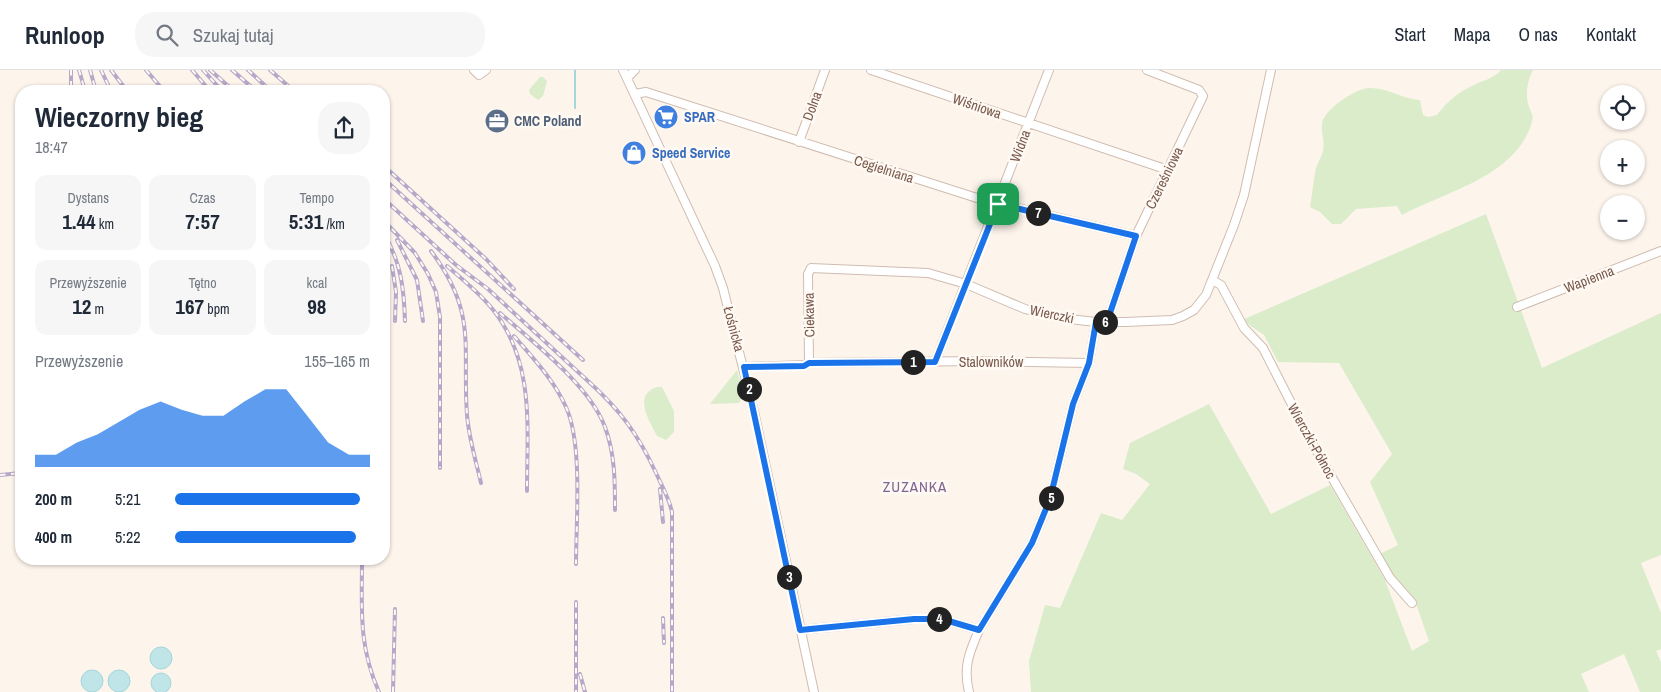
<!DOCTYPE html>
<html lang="pl">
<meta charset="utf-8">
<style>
:root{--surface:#fff;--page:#f6f6f7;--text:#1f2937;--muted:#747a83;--line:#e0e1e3;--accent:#1a73e8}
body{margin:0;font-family:"Archivo Narrow",sans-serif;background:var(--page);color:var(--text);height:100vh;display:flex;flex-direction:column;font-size:19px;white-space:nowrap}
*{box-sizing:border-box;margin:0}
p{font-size:16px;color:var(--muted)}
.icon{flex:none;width:28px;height:28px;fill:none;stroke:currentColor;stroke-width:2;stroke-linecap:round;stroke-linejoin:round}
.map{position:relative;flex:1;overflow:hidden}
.panel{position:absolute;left:15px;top:15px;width:375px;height:480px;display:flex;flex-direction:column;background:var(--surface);border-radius:20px;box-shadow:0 1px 4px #0004}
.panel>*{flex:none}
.controls{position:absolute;left:1600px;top:15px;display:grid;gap:10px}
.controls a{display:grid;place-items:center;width:45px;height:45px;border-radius:50%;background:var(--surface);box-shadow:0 1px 4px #0004;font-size:25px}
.pin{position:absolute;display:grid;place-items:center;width:42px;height:42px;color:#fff;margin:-21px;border-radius:10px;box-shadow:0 2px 8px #0006}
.km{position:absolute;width:25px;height:25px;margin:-12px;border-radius:50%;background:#222;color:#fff;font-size:14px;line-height:25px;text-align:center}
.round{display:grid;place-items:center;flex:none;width:52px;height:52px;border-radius:20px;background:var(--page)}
.overview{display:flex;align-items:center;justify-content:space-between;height:85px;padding:0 20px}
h1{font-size:28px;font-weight:700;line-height:38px}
.figures{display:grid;grid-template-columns:repeat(3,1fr);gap:8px;height:85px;padding:5px 20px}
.figures div{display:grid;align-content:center;border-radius:12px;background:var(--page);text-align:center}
.figures b{font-size:21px;font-weight:700}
.figures small{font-size:14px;font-weight:400}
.figures p{font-size:14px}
.chart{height:140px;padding:10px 20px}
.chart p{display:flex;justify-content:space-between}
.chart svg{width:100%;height:90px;margin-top:5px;fill:var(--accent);opacity:.7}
ul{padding:0 20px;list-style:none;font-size:16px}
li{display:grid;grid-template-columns:80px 60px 1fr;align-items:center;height:38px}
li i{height:12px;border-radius:6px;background:var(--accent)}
header{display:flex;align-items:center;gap:30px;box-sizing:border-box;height:70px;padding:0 25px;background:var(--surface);border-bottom:1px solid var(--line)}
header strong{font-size:24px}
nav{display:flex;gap:28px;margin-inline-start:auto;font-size:18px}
.search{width:350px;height:45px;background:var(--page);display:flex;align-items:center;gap:12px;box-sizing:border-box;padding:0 18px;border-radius:20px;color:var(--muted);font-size:19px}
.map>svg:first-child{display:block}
.green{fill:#daecc9}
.water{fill:#bfe5e8;stroke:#a5d6d9}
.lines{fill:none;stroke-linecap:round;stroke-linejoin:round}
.stream{stroke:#a5d6d9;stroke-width:2}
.minor-casing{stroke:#d0bcb0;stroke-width:10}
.minor{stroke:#fff;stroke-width:8}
.rail-casing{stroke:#b7a8c9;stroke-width:4}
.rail{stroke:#fff9f3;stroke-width:2;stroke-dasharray:5.5;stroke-linecap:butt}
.route-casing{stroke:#fff;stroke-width:10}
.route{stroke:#1a73e8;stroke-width:6}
.labels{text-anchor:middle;stroke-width:5;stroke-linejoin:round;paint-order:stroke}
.street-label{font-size:14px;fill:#795a4d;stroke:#fff9f3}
.shop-label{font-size:14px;font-weight:bold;fill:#366cbe;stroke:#fff9f3;text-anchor:start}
.service-label{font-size:14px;font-weight:bold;fill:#4e5e75;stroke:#fff9f3;text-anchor:start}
.neighbourhood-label{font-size:15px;letter-spacing:1px;fill:#816694;stroke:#fff9f3}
</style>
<header>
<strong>Runloop</strong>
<div class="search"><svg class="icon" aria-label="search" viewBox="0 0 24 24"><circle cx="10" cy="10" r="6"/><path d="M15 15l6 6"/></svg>Szukaj tutaj</div>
<nav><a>Start</a><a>Mapa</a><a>O nas</a><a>Kontakt</a></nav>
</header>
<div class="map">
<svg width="1661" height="622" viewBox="0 0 1661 622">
<rect width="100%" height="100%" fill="#fdf5ec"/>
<!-- green -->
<path class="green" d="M 1501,0 L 1533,0 C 1527,11 1525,25 1529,37 C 1531,42 1534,46 1532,52 C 1516,107 1446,121 1402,145 L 1397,136 L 1356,139 L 1341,154 L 1332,154 L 1320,142 L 1310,137 C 1312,126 1313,114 1315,103 C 1316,95 1321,89 1323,81 C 1325,72 1321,63 1322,54 C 1323,40 1355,19 1368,18 C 1387,17 1402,29 1420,30 L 1423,45 L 1428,47 L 1437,45 C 1445,34 1457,23 1470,17 C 1480,11 1494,9 1501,0 Z
M 540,7 L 543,7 L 547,11 L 543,26 L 538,30 L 530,24 L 529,20 Z
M 1486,144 L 1542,298 L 1661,243 L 1661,485 L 1641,493 L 1661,543 L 1661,579 L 1656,581 L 1661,592 L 1661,622 L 1640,622 L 1624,584 L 1581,604 L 1589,622 L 1031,622 L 1029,591 L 1045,535 L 1060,538 L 1101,443 L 1122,450 L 1150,414 L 1136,404 L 1123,399 L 1130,373 L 1209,334 L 1271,444 L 1330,415 L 1385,510 L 1412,581 L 1429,571 L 1415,531 L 1393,507 L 1380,484 L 1398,475 L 1370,412 L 1392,384 L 1339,293 L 1278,292 L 1264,265 L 1242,250 Z
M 737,300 L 744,326 L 739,333 L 710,334 Z
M 657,317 L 662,317 L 674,341 L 674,362 L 666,370 L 657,366 C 650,352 632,325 657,317 Z"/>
<!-- water -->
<path class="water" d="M150 588a11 11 0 1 1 22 0a11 11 0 1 1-22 0Z
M81 611a11 11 0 1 1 22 0a11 11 0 1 1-22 0Z
M108 611a11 11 0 1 1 22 0a11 11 0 1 1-22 0Z
M151 613a10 10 0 1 1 20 0a10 10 0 1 1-20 0Z"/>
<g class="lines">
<!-- stream -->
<path class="stream" d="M 575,0 L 575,38"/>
<defs>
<path id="minor" d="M 474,0 L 479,5 L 486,0
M 623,0 L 715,196 L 723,218 L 755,346 L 814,622
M 871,0 L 1168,100
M 627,8 L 635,0
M 635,24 L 646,22 L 980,129 L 1136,166
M 799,72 L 825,0
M 1212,210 L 1221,215 L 1244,258 L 1263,278 L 1308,366 L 1390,508 L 1412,533
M 1517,237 L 1661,181
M 1107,252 L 1136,166 L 1203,26 L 1199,20 L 1147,0
M 935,292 L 1049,0
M 809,293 L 808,204 L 811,198 L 928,203 L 966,214 L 1025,239 L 1060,248 L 1096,252 L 1125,252 L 1172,250 L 1183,246 L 1194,240 L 1206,225 L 1234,155 L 1244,125 L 1271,0
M 744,297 L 804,295 L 809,293 L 979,291 L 1089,293
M 800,560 L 914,549 L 942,549 L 979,560
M 969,622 C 963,597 969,583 979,560 L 1032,473 L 1050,429 L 1073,334 L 1089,293 L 1096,252"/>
</defs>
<!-- minor casing -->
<use href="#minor" class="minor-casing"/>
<!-- minor -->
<use href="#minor" class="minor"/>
<defs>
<path id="rail" d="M 71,0 L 71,21
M 79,0 L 85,21
M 90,0 L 96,21
M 101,0 L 111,21
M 111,0 L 127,21
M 146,0 L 164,21
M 192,0 L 210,21
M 203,0 L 222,21
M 210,0 L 234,21
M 232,0 L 256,21
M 248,0 L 271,21
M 270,0 L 294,21
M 384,96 L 486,189 L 514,219
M 384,109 L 583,290
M 384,129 L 456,195 L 488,219 L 589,312 C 620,340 638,364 656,403 C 662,416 669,428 672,442 L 672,622
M 384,151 L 415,183 L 428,204 L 436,222 L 440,247 L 440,398
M 384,164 C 401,192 404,219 405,251
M 397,170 L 417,210 L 423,251
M 431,181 C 478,244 462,275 467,345 C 469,369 476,391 481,413
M 392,196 L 396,222 L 395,251
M 447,196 C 463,210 481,224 494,241 C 535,294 527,357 527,421
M 500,243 C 533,272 590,316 605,357 C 615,384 615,411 615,440
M 514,266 C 533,288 554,310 566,337 C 583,374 576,452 576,494
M 0,405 L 21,403
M 660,419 L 663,452
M 362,489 C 362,538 358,575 379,622
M 576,532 L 576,622
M 663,548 L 664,573
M 580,604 L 585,622
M 393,622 L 395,539"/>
</defs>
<!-- rail casing -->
<use href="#rail" class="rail-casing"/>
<!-- rail -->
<use href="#rail" class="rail"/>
</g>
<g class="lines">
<defs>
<path id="route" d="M 998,134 L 1136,166 L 1107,252 L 1096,252 L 1089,293 L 1073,334 L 1050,429 L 1032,473 L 979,560 L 942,549 L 914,549 L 800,560 L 744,297 L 804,296 L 809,293 L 935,292 Z"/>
</defs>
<!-- route casing -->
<use href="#route" class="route-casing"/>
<!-- route -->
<use href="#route" class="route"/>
</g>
<!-- icons -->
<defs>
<symbol id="supermarket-disc" viewBox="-11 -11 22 22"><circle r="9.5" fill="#3f7fe0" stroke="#fff9f3"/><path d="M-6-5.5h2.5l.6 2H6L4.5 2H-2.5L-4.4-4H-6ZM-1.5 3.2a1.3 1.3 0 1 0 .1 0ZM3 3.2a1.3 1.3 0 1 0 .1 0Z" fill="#fff"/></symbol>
<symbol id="office-disc" viewBox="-11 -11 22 22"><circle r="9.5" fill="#5c6f8a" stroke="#fff9f3"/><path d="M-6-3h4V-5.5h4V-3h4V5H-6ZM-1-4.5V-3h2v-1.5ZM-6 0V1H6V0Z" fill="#fff"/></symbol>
<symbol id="shop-disc" viewBox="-11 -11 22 22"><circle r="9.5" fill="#3f7fe0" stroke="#fff9f3"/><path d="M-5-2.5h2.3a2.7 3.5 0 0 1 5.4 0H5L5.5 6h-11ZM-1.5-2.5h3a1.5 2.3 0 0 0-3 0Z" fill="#fff"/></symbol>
</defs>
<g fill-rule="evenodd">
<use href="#supermarket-disc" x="652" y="33" width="28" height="28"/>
<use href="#office-disc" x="483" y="37" width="28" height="28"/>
<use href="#shop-disc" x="620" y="69" width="28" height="28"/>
</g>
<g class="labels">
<!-- street labels -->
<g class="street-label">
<text transform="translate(812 36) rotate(-70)" y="5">Dolna</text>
<text transform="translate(977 36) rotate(19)" y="5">Wiśniowa</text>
<text transform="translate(1020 76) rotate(-69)" y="5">Widna</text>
<text transform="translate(884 99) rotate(18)" y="5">Cegielniana</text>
<text transform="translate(1164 108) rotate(-64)" y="5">Czereśniowa</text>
<text transform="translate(1589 209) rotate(-21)" y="5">Wapienna</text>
<text transform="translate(1052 244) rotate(12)" y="5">Wierczki</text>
<text transform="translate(809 245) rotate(-91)" y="5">Ciekawa</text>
<text transform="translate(734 259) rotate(75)" y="5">Łośnicka</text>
<text x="991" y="297">Stalowników</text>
<text transform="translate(1312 371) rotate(61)" y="5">Wierczki-Północ</text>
</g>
<!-- shop labels -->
<g class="shop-label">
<text x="684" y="52">SPAR</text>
<text x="652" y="88">Speed Service</text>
</g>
<!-- service labels -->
<g class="service-label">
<text x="514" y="56">CMC Poland</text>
</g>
<!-- neighbourhood labels -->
<g class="neighbourhood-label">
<text x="915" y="422">ZUZANKA</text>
</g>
</g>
</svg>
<div class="controls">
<a><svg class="icon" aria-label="locate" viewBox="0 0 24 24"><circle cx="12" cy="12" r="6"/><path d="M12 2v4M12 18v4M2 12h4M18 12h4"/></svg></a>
<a>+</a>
<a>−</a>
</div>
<div class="pin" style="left:998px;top:134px;background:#1e9e55"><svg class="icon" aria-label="arrive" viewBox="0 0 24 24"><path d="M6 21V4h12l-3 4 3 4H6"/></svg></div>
<b class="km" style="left:913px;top:292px">1</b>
<b class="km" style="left:749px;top:319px">2</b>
<b class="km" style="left:789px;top:507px">3</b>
<b class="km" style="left:939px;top:549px">4</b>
<b class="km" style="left:1051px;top:428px">5</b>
<b class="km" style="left:1105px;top:252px">6</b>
<b class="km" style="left:1038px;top:143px">7</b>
<section class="panel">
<div class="overview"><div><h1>Wieczorny bieg</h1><p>18:47</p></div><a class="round"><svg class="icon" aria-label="share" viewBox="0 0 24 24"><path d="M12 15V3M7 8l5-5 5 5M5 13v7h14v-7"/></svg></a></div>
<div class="figures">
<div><p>Dystans</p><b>1.44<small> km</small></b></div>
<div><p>Czas</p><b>7:57</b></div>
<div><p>Tempo</p><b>5:31<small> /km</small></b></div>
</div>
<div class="figures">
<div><p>Przewyższenie</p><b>12<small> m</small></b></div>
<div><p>Tętno</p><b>167<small> bpm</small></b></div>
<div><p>kcal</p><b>98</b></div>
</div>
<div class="chart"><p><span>Przewyższenie</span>155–165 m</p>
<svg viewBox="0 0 160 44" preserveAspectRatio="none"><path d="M0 44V38L10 38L20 32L30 28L40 22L50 16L60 12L70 16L80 19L90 19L100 12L110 6L120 6L130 19L140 32L150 38L160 38V44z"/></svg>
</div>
<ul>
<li><b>200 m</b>5:21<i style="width:95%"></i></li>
<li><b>400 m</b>5:22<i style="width:93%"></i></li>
</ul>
</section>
</div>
